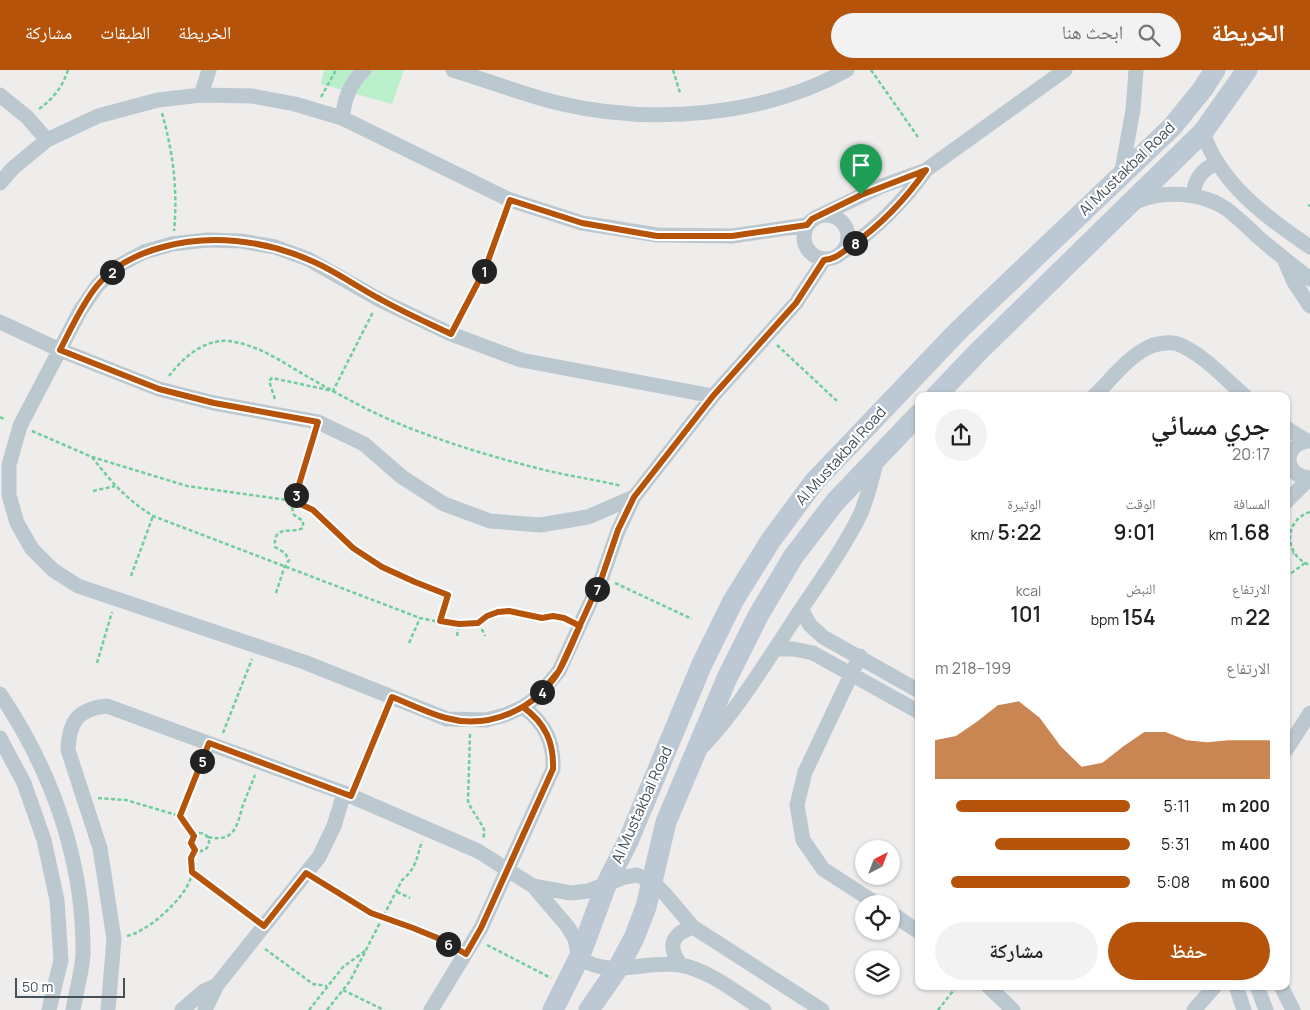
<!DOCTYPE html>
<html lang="ar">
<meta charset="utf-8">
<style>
:root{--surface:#fff;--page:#f2f2f2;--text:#202124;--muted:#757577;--accent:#b45309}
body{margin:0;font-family:Manrope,"Noto Naskh Arabic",sans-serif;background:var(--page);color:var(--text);direction:rtl;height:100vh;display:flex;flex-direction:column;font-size:19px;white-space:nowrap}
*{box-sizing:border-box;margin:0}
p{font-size:16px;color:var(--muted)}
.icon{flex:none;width:28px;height:28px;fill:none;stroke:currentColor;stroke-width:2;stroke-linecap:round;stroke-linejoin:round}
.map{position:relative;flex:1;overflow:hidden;direction:ltr}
.details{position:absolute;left:915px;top:322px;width:375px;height:598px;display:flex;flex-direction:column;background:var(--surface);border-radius:10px;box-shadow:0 1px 4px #0004;direction:rtl}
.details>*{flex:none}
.needle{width:32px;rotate:42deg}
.controls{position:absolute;left:855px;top:770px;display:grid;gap:10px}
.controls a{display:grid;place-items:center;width:45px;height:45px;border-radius:50%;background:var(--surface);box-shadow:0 1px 4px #0004;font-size:25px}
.scale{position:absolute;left:15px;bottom:12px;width:110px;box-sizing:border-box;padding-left:5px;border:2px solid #44515a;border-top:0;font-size:14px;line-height:18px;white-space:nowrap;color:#44515a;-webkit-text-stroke:4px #fff;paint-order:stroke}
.pin{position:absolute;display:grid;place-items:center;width:42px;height:42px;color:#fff;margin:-51px -21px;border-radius:50% 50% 50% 0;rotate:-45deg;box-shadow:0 0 5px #0007}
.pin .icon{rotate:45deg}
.km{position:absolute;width:25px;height:25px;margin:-12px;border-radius:50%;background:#222;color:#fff;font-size:14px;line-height:25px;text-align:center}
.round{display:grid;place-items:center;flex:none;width:52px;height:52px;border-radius:26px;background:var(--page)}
.overview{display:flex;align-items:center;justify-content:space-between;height:85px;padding:0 20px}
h1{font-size:28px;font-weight:600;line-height:38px}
.metrics{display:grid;grid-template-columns:repeat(3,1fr);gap:8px;height:85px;padding:5px 20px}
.metrics div{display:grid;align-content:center}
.metrics b{font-size:21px;font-weight:600}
.metrics small{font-size:14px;font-weight:400}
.metrics p{font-size:14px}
.chart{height:140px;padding:10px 20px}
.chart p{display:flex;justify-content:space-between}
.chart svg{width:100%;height:90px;margin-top:5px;fill:var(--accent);opacity:.7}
.primary-button{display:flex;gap:10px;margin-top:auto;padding:10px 20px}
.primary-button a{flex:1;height:58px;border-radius:30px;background:var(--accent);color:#fff;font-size:20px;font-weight:600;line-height:58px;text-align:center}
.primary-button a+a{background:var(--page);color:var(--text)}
ul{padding:0 20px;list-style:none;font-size:16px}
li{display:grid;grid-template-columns:80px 60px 1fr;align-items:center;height:38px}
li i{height:12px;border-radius:6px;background:var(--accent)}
header{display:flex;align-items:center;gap:30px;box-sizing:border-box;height:70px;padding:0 25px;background:var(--accent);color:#fff}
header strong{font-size:24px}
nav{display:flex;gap:28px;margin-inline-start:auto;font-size:18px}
.search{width:350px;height:45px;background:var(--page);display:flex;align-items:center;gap:12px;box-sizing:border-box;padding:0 18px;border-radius:28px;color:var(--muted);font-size:19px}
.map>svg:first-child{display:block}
.green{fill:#b9efcb}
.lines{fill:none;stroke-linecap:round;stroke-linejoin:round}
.path{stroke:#70ce9a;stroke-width:2.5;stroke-dasharray:4 2.5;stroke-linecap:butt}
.street{stroke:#bcc8cf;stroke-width:15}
.secondary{stroke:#bcc9d4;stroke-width:21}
.route-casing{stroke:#fff;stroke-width:10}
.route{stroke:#b45309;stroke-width:6}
.labels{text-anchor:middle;stroke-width:4.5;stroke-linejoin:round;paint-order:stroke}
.street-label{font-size:15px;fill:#44515a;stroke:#fff}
</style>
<header>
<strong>الخريطة</strong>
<div class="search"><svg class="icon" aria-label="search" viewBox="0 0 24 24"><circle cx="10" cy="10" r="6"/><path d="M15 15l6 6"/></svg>ابحث هنا</div>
<nav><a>الخريطة</a><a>الطبقات</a><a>مشاركة</a></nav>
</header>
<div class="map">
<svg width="1310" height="940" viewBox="0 0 1310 940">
<rect width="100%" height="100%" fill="#efecec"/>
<!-- green -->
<path class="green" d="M 324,0 L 404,0 L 392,34 L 321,14 Z"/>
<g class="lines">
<!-- path -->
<path class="path" d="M 673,0 L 680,23
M 871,0 L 918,67
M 321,27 L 336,0
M 39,39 C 53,29 63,16 68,0
M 162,43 C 173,82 178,120 174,161
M 1308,136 L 1310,135
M 458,252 L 485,199 L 506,143
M 777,275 L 837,331
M 169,306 C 183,288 203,269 229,271 C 259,275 282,292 308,307 C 338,324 370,342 402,355 C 444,372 489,386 533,397 C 562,405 592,409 622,416
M 275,329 L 269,311 L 272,308 L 333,321 L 373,242
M 0,347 L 6,350
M 32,361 L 92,387 L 187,416 L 294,431 L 313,440 L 353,478 L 382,497 L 448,525 L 440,551
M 92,387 C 112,413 125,428 153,446 L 420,548 C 437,551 461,559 478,553 C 485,550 490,544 498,542 C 513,539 526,546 540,547 C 550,548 558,546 567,550
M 93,421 L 115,416
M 1310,442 C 1283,450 1284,486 1310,495
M 1286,460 L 1288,446
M 1286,484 L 1294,483
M 131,506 L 153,446
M 1286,507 L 1305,493
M 615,513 L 692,549
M 276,523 L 284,498 L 289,490 L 285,483 L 275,477 C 273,454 291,464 303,458 L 303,451 L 294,445 L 292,438 L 314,365
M 479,553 L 485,566
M 457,566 L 459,554
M 409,573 L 420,548
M 97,593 L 112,542
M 223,663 L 252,589
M 470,664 L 468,731 C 472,742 481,751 485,762 L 483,768
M 356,713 L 387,640
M 98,728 L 126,730 L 180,746 L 194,766
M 180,746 L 204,687
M191 772a9 9 0 1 1 18 0a9 9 0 1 1-18 0Z
M 208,767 C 236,773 237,754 243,735 C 247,725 251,715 255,705
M 192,802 L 253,848
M 318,810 L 371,843 L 413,857 L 454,877
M 397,822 L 410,828
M 127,866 C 147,862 183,830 190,810 C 194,800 188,789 195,780
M 487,875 L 551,908
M 265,879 L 313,914 L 327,916
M 343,920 L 384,940
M 309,940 L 343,897 L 365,881
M 327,940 L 350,911 L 402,810 C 416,799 417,787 422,771
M 938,940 L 957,916"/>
<!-- street -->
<path class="street" d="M 453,0 C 488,11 523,24 558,33 C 650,55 763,47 847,0
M 0,25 L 27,47 L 47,70
M 201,25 L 209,0
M 342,48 C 345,28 349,15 364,0
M 1203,62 C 1219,113 1267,148 1310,177
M 1121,106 L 1133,40 L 1136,0
M 0,113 L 13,98 L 47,70 L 98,46 L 158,30 L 201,25 L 252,26 L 295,34 L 342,48 L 510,130 L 582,153 L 657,165 L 732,166 L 807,155
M 1193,126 C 1194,110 1202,99 1217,93
M 1133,133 C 1161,119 1203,122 1228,140 C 1238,148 1248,157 1257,166 C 1274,181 1292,195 1310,209
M804 167a22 22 0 1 1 44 0a22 22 0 1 1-44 0Z
M 819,146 L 882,116 L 926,100 L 1065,0
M 844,181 C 877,158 903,132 926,100
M 1285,191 L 1294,212 L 1310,236
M 0,252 L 60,280 L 159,319 L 214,333 L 318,352 L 364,374 L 402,407 L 444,434 L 490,451 L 540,455 L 588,447 L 634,427
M 713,326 L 521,290 L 451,264 L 380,230 L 308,189 L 275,177 L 241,171 L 207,170 L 172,174 L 144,182 L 118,196 L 97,216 L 80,241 L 20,356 L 9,395 L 9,425 L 17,453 L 32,479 L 53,500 L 78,516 L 304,592 L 447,649 L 486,650 L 505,645 L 523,637 L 537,627 L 559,601 L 602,507 L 618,461 L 634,427 L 713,326 L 796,233 L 824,190
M 1094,326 C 1110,311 1125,290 1145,279 C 1153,274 1169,271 1178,274 C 1203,284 1225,309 1245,326
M 1286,358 L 1307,371
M 1310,371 C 1282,372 1282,407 1310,408
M 1286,432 L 1309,409
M 801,539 L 810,555 L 823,567 L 919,621
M 775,579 L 794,579 L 813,583 L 919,642
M 860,586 L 805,702 L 797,735 L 803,770 L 823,799 L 877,834
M 0,624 C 52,701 84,791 83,884 C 82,902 76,922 73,940
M 0,668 L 24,713 L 44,770 L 57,830 L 61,890 L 49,940
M 703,676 C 737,640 763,597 790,556 C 814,519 842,482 861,443 C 868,425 873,406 877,388
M 1286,680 L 1310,643
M 533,816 L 571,823 L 588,821 L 625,807 L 637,805 L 653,812 L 665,824 L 693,857 L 822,940
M 891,843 L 919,862
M 681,895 C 667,877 671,864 693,857
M 988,916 L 1013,940
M 1236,916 L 1244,940
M 1257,916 L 1266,940
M 1281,916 L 1293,940
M 108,940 L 114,869 L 100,778 L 68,680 C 69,651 78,639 107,636 L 344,723 L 478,781 L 533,816 L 568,857 L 575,869 L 579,888 C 612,909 643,890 680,895 C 710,900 739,925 764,940
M 182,940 L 204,921 L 217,915
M 205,940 L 217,915 L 319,787 L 334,756 L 344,723
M 431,940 L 481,858 L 553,699 C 554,672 545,653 523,637
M 1194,940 L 1215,916"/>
<!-- secondary -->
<path class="secondary" d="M 936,326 L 978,282 L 1203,62 L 1247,0
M 553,940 L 579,888 L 606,815 L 629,769 L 702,594 L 733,531 L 771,470 L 814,412 L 959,260 L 1172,57 L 1202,20 L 1215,0
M 589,940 L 618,898 L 634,868 L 646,837 L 666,752 L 727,608 L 758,546 L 793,487 L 835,432 L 919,344"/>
</g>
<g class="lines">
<defs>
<path id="route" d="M 861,125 L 812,149 L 807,155 L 732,166 L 657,166 L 582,153 L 510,130 L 485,199 L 451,264 C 428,253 403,242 380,229 C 355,216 333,199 307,189 C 262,170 210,164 163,177 C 137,184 112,196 96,217 C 81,236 71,259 60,280 L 159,319 L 214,333 L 318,352 L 294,431 L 313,440 L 353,478 L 382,497 L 415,512 L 448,525 L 440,551 L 459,554 L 478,553 L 487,546 L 498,542 L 509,541 L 542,548 L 553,546 L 564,548 L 580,556 C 573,571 567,587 559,601 C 536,639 489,660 446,648 C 428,643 410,634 392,627 L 351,726 L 209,673 L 180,746 L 194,766 L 191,773 L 195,780 L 191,788 L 192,802 L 264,856 L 306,803 L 371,843 L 413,858 L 440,869 L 466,884 L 481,858 L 553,699 C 554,672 545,653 523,637 L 537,627 L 559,601 L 602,507 L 618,460 L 634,427 L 713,326 L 796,233 L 824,190 C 836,189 841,183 851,176 C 881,155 905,130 926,100 L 861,125"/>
</defs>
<!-- route casing -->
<use href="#route" class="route-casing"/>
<!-- route -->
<use href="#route" class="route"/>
</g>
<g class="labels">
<!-- street labels -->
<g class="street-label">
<text transform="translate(1127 99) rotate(-44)" y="5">Al Mustakbal Road</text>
<text transform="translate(841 386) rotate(-48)" y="5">Al Mustakbal Road</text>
<text transform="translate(642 735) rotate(-66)" y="5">Al Mustakbal Road</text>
</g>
</g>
</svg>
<div class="controls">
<a><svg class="needle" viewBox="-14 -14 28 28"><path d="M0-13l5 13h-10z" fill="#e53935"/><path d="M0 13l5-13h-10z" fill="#757577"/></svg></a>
<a><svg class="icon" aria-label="locate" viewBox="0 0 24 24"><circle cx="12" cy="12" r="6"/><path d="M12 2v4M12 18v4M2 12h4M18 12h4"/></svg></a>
<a><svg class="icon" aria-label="layers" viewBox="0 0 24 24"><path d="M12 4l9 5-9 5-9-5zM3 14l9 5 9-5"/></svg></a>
</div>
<div class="scale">50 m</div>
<div class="pin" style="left:861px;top:125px;background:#1e9e55"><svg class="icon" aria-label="arrive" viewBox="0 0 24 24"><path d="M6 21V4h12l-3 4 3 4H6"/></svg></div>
<b class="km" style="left:484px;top:201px">1</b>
<b class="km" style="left:112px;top:202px">2</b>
<b class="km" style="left:296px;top:425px">3</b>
<b class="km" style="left:542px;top:622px">4</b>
<b class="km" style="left:202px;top:691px">5</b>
<b class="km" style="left:448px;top:874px">6</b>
<b class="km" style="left:597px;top:519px">7</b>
<b class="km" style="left:855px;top:173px">8</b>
<section class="details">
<div class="overview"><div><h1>جري مسائي</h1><p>20:17</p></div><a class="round"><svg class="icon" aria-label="share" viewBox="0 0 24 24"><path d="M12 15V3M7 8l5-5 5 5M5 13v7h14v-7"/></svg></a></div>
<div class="metrics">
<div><p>المسافة</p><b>1.68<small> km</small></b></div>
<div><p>الوقت</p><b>9:01</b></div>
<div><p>الوتيرة</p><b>5:22<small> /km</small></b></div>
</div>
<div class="metrics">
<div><p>الارتفاع</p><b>22<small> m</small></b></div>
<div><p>النبض</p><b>154<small> bpm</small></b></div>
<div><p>kcal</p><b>101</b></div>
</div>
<div class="chart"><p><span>الارتفاع</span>199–218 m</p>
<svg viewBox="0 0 160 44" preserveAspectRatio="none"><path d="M0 44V25L10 23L20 16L30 8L40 6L50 14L60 28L70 38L80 36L90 28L100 21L110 21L120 25L130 26L140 25L150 25L160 25V44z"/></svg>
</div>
<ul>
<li><b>200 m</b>5:11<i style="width:89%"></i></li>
<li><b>400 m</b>5:31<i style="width:69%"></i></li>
<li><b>600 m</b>5:08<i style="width:92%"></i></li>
</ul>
<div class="primary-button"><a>حفظ</a><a>مشاركة</a></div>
</section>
</div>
